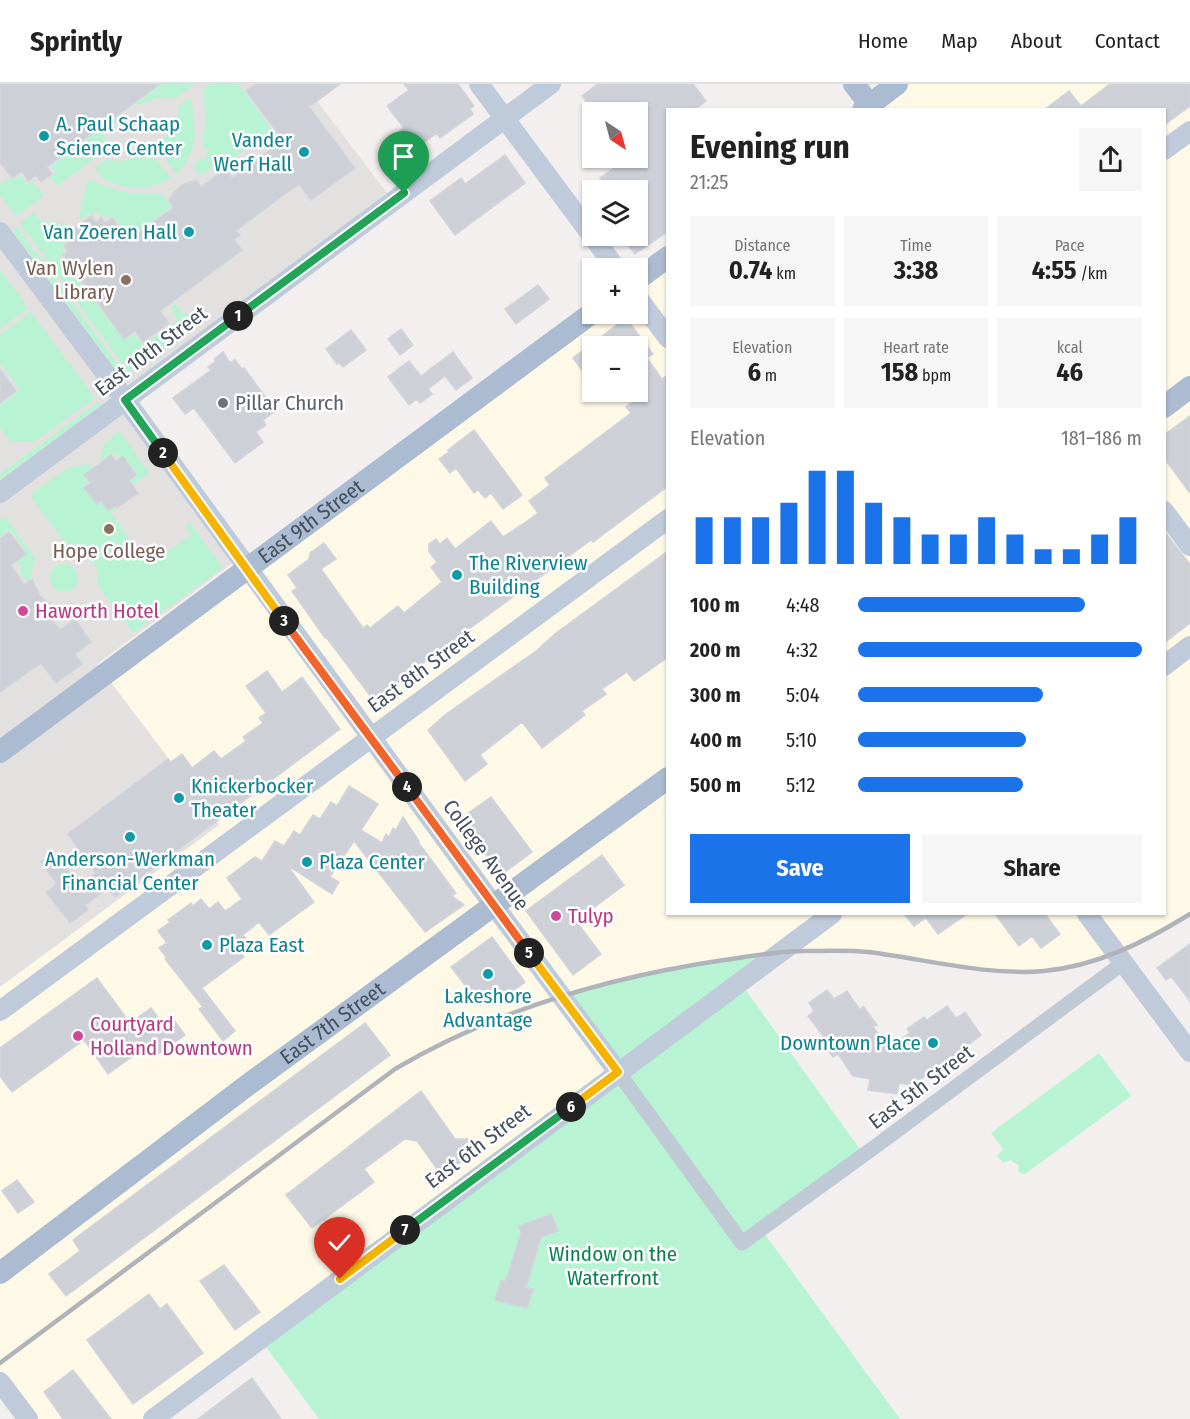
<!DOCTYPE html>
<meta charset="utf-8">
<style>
:root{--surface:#fff;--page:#f6f6f6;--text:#222;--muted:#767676;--line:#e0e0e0;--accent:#1a73e8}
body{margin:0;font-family:"Fira Sans Condensed",sans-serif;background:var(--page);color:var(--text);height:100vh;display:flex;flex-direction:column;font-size:22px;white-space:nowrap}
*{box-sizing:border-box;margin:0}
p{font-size:20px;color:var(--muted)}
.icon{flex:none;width:33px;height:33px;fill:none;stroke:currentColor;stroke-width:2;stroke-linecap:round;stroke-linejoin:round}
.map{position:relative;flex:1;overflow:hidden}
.panel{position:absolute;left:666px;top:24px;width:500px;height:807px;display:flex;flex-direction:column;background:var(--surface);border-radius:0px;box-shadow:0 2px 4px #0004}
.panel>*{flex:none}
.needle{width:39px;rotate:144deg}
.buttons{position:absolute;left:582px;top:18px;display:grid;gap:12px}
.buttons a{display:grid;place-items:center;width:66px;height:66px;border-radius:0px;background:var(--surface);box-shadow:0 2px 4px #0004;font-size:30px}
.pin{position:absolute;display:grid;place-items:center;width:51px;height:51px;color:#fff;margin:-62px -26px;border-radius:50% 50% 50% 0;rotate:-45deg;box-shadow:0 0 6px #0007}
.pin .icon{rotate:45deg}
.km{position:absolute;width:30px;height:30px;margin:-15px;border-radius:50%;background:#222;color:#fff;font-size:16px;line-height:30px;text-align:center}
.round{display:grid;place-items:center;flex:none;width:63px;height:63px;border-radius:0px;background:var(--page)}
.summary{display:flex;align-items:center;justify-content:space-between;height:102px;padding:0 24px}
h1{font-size:33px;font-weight:700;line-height:45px}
.metrics{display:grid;grid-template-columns:repeat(3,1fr);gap:9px;height:102px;padding:6px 24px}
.metrics div{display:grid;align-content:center;border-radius:0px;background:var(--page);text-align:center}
.metrics b{font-size:26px;font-weight:700}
.metrics small{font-size:16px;font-weight:400}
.metrics p{font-size:16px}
.chart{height:168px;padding:12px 24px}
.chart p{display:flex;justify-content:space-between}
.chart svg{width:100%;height:108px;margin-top:6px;stroke:var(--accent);stroke-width:6}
.action{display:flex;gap:12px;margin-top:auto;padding:12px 24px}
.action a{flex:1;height:69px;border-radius:0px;background:var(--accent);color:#fff;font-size:24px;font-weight:700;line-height:69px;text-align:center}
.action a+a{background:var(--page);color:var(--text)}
ul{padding:0 24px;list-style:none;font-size:20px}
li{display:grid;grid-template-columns:96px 72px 1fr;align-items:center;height:45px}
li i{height:15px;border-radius:8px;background:var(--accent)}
header{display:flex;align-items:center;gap:36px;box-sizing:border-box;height:84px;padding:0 30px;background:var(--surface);border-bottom:2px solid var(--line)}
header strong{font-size:28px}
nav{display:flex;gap:33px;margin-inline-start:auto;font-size:21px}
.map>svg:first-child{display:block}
.commercial{fill:#fef9e6;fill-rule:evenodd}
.education{fill:#e3e0e0}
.green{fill:#b8f4d4}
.building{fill:#cdd0d7;stroke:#d2d4db;stroke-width:1.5}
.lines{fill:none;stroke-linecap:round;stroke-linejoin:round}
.street{stroke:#c0cad5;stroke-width:15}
.secondary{stroke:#bfcada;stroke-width:20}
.primary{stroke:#abbbd1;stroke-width:22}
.rail{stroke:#b0b3ba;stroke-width:4.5}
.split-1-casing{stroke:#fff;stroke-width:12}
.split-2-casing{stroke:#fff;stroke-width:12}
.split-3-casing{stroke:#fff;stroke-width:12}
.split-4-casing{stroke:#fff;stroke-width:12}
.split-5-casing{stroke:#fff;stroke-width:12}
.split-6-casing{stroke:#fff;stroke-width:12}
.split-7-casing{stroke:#fff;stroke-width:12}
.split-8-casing{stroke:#fff;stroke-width:12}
.split-1{stroke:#22a559;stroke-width:8}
.split-2{stroke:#22a559;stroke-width:8}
.split-3{stroke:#f5b400;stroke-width:8}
.split-4{stroke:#f0652b;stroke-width:8}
.split-5{stroke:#f0652b;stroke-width:8}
.split-6{stroke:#f5b400;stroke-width:8}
.split-7{stroke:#22a559;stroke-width:8}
.split-8{stroke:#f5b400;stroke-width:8}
.culture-dot{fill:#0f9aa8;stroke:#fff;stroke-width:2}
.education-dot{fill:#8d6e63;stroke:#fff;stroke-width:2}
.worship-dot{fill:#6b7280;stroke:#fff;stroke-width:2}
.hotel-dot{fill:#d1479c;stroke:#fff;stroke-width:2}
.labels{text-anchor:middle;stroke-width:5;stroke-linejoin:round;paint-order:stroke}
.culture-label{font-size:21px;fill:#0d838f;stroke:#fff;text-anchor:start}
.education-label{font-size:21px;fill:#785e54;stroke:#fff;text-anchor:end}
.street-label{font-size:21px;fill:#44505e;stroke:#fff}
.worship-label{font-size:21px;fill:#5b616d;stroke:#fff;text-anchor:start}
.hotel-label{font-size:21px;fill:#b23c85;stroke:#fff;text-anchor:start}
.park-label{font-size:21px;fill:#0c8351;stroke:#fff}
</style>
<header>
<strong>Sprintly</strong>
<nav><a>Home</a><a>Map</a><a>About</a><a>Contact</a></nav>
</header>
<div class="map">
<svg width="1190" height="1335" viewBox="0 0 1190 1335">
<rect width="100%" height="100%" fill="#f2efee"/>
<!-- commercial -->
<path class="commercial" d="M 897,0 L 1190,0 L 1190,830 L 1158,850 L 1116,869 L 1080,881 L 1042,887 L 974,884 L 867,868 L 776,870 L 153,1335 L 28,1335 L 0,1298 L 0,668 L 592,230 L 638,230 L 638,195 L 667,173 L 668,830 L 1164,830 L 1164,26 L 863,25 ZM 592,262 L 638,262 L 638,308 L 592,308 Z"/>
<!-- education -->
<path class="education" d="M 0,0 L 304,0 L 393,117 L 125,316 L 239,474 L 97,580 L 219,741 L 0,903 Z"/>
<!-- green -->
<path class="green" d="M 162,0 L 195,0 L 176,14 L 158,14 L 136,22 L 135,20 Z
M 210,0 L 239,0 L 272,46 L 235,73 L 225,74 L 200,92 L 193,83 L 199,74 L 205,75 L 209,66 L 203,63 L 205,41 L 204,4 Z
M 191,13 C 196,45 200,64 177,90 L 158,65 L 161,63 L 159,60 C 169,48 178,38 179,22 Z
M 116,34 L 117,36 L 106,50 L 99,71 L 57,102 L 50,93 L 56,88 L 51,82 Z
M 146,68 L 149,72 L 152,70 L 171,95 C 152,104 124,109 105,95 C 101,93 98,87 95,84 L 107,75 C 121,79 134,76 146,68 Z
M 20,91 L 27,100 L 32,97 L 44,112 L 16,132 L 0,111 L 0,100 L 9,94 L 11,96 Z
M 88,95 C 112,106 135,113 161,109 L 172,123 L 138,147 L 139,152 L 131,156 L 114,132 L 109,134 L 106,130 L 102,133 L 98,127 L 92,131 L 89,129 L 81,135 L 79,132 Z
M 34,129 L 39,136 L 67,140 L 70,145 L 62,151 L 67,158 L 61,162 L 65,168 L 60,172 L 124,256 L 134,250 L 144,261 L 178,236 L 170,223 L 175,220 L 184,231 L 188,229 L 196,238 L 128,288 L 20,139 Z
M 16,142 L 125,290 L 121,293 L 12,146 Z
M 0,185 L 28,224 L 0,245 Z
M 31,228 L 95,314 L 34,358 L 10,357 L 0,344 L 0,321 L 20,306 L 0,279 L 0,251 Z
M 98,318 L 101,321 L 0,396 L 0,390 Z
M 120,347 L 149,389 L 133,401 L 130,396 L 137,391 L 123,372 L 119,374 L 113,369 L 103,377 L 100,373 L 105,359 Z
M 90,380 L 94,384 L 84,391 L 89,398 L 83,402 L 96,420 L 101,417 L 109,426 L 115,422 L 117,424 L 111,429 L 149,481 L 191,451 L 185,442 L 190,439 L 223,484 L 133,549 L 97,500 L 97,486 L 89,470 L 78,461 L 65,459 L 30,411 L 69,383 Z
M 5,433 L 36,475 L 32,485 L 31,494 L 27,497 L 19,486 L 22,484 L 17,477 L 27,469 L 10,446 L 0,453 L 0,436 Z
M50 494a14 14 0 1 1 28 0a14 14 0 1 1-28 0Z
M 776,870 L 617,986 L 561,913 L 618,897 L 693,881 Z
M 740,898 L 864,1071 L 761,1145 L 900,1335 L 319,1335 L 260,1255 Z
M 1099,969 L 1131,1012 L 1025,1090 L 1020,1089 L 1018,1087 L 1019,1082 L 1011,1076 L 1003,1079 L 997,1072 L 1003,1065 L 991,1049 Z"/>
<!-- building -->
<path class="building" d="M 0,0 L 160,0 L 47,83 L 52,90 L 41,98 L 36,91 L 28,97 L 22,87 L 12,94 L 0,78 Z
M 255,0 L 340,0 L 309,23 L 355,84 L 311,116 L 299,100 L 258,130 L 236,147 L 240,151 L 234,156 L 242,166 L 160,227 L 169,239 L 143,258 L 135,247 L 124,255 L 63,171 L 68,168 L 64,162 L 69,158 L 65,152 L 91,132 L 96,138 L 101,134 L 105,139 L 112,134 L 129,156 L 174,123 L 169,116 L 174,108 L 182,101 L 196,96 L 201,103 L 225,85 L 232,94 L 283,56 L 246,7 Z
M 404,0 L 458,0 L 474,22 L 470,25 L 473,30 L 440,54 L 437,49 L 418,63 L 415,60 L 412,62 L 400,46 L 404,44 L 387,22 L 409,6 Z
M 598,0 L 693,0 L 706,17 L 695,26 L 668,26 L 668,147 L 635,170 L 621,152 L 638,152 L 638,106 L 610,106 L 600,94 L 628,74 L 638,74 L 638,28 L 594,28 L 582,12 Z
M 1110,0 L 1190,0 L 1190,22 L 1164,41 L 1164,26 L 1044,26 L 1069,7 L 1081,22 Z
M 505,71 L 525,99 L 455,151 L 430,117 L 461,94 L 465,100 Z
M 538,201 L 549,215 L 516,240 L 505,225 Z
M 626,234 L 653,270 L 647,274 L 662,295 L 668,291 L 668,402 L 593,458 L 591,456 L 447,561 L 374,617 L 326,553 L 325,554 L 292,507 L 297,504 L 288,491 L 309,475 L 310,469 L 324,459 L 336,475 L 321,485 L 363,544 L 367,541 L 370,544 L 398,522 L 404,529 L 442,498 L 431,483 L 437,478 L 429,468 L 429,460 L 436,455 L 440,460 L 447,454 L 455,465 L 491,437 L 503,453 L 526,438 L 538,429 L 529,417 L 550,401 L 545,394 L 631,329 L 626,323 L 634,317 L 627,308 L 638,308 L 638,262 L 592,262 L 592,300 L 573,274 Z
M 401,245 L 413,261 L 400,271 L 388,255 Z
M 351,246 L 366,266 L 343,283 L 339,278 L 337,280 L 326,265 Z
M 223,268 L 230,279 L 235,276 L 242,285 L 244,284 L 276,327 L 263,336 L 266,341 L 256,348 L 263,358 L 235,379 L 194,324 L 185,330 L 173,314 L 211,286 L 208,283 L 216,277 L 214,275 Z
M 453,268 L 472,294 L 456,306 L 445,292 L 428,305 L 432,310 L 420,319 L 417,315 L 409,321 L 388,293 L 409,277 L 421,292 Z
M 0,285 L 16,307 L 0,319 Z
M 1190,332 L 1190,409 L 1164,374 L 1164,351 Z
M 474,346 L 522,411 L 503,425 L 491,409 L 485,414 L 478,406 L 474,409 L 456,384 L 450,389 L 439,375 L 449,368 L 448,366 Z
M 111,371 L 116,377 L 123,372 L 136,391 L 129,396 L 138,409 L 117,424 L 115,422 L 108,426 L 101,417 L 97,420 L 84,404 L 91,399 L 84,391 Z
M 1164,447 L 1190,480 L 1190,539 L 1164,559 Z
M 9,448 L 26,470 L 11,481 L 24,501 L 32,495 L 40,512 L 53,522 L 45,528 L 60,546 L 75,535 L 91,558 L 75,570 L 82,580 L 56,599 L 41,579 L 0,608 L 0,455 Z
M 668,467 L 668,573 L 634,597 L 627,588 L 602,605 L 606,610 L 582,627 L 585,631 L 542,664 L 522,638 L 480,671 L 487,680 L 465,697 L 428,646 L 446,630 L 536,567 L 556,549 Z
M 267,587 L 282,608 L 302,593 L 340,645 L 115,813 L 108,804 L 85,821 L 88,826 L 70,839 L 46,808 L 57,800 L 41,778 L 55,768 L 79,802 L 96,789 L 68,750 L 168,675 L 171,678 L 182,670 L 192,684 L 214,667 L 221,675 L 246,657 L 243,653 L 263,639 L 259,634 L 266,629 L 246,602 Z
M 349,702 L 378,720 L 361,746 L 382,759 L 386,750 L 389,753 L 393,744 L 396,746 L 403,733 L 419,757 L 418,758 L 456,809 L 452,812 L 464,821 L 425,848 L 354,757 L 330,793 L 339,798 L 332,810 L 287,781 L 314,818 L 269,851 L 259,838 L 243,851 L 252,864 L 242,871 L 244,873 L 202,904 L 235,947 L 223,957 L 199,925 L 203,923 L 165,875 L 167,874 L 159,864 L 167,859 L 158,847 L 170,838 L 168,836 L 191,819 L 193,822 L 201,815 L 209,825 L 218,818 L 225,827 L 242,815 L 227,794 L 255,773 L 262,777 L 275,757 L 284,762 L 294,747 L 300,751 L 313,731 L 320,735 L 331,718 L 337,722 Z
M 491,713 L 532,768 L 501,791 L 460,735 Z
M 602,771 L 624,801 L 576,837 L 601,870 L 573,891 L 526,827 Z
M 904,830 L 967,830 L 938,850 L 926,834 L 914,842 Z
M 995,830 L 1045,830 L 1060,850 L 1041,864 L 1032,852 L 1019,862 Z
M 492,853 L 525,898 L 510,909 L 480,921 L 451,883 Z
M 1190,860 L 1190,917 L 1171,892 L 1166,896 L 1157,884 Z
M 97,894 L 130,939 L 151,924 L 162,939 L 171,932 L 185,951 L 154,973 L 147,962 L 108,990 L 84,956 L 12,1008 L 0,992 L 0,964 Z
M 827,906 L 834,915 L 847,907 L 860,926 L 863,922 L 877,941 L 873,943 L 889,963 L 910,949 L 907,945 L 924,933 L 927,936 L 947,922 L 956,934 L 965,928 L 981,951 L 955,971 L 957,973 L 938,987 L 937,984 L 912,1001 L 899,999 L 897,1010 L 868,1006 L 870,995 L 853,992 L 838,970 L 833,973 L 819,954 L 823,952 L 808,932 L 814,927 L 809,919 Z
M 365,939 L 390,971 L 66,1212 L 49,1190 L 80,1167 L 73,1156 Z
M 421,1007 L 455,1055 L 468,1055 L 475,1068 L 442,1092 L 417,1057 L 405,1055 L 364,1085 L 374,1098 L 312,1144 L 286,1111 Z
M 17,1096 L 34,1118 L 18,1129 L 2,1107 Z
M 551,1130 L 558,1147 L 541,1153 L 526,1203 L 533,1205 L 527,1224 L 495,1216 L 501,1196 L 506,1197 L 521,1148 L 519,1142 Z
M 224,1181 L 260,1228 L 235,1246 L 200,1197 Z
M 149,1210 L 160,1225 L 167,1220 L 203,1269 L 133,1320 L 87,1256 Z
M 73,1286 L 111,1335 L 63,1335 L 44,1308 Z
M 252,1294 L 281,1335 L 198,1335 Z"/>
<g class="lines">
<!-- street -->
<path class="street" d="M 618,988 L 742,1159 L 876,1062 L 1123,879"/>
<!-- secondary -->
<path class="secondary" d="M 479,0 L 616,184
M 1164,66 L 1190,47
M 0,148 L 115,302 L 484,808 L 618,988
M 638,214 L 668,254
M 0,409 L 551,0
M 1164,427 L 1190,462
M 1164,582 L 1190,562
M 1087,830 L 1190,968
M 0,927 L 668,435
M 0,1298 L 28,1335
M 153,1335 L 832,830"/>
<!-- primary -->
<g class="primary">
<path d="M 854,0 L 869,20"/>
<path d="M 863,26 L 897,0"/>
<path d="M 638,195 L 668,173"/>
<path d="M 1164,323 L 1190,303"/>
<path id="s1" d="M 0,668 L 592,229"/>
<path id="s2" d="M 0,1189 L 245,1003 L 668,694"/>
</g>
<!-- rail -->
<path class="rail" d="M 0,1279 L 395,985 C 495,926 609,893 724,876 C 751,872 778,867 805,867 C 826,867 848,866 868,868 C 926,875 985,892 1044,887 C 1097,882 1145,858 1190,830"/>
</g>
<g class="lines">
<defs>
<path id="split-1" d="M 238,232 L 404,109"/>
<path id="split-2" d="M 163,369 L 125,316 L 238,232"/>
<path id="split-3" d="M 163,369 L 284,537"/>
<path id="split-4" d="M 284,537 L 407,703"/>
<path id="split-5" d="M 407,703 L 529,869"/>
<path id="split-6" d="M 529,869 L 618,988 L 571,1023"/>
<path id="split-7" d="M 405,1146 L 571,1023"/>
<path id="split-8" d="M 340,1195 L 405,1146"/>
</defs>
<!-- split-1 casing -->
<use href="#split-1" class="split-1-casing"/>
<!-- split-2 casing -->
<use href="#split-2" class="split-2-casing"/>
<!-- split-3 casing -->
<use href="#split-3" class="split-3-casing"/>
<!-- split-4 casing -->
<use href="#split-4" class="split-4-casing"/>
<!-- split-5 casing -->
<use href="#split-5" class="split-5-casing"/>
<!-- split-6 casing -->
<use href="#split-6" class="split-6-casing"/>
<!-- split-7 casing -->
<use href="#split-7" class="split-7-casing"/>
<!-- split-8 casing -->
<use href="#split-8" class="split-8-casing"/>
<!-- split-1 -->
<use href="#split-1" class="split-1"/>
<!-- split-2 -->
<use href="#split-2" class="split-2"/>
<!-- split-3 -->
<use href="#split-3" class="split-3"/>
<!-- split-4 -->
<use href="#split-4" class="split-4"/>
<!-- split-5 -->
<use href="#split-5" class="split-5"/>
<!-- split-6 -->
<use href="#split-6" class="split-6"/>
<!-- split-7 -->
<use href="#split-7" class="split-7"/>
<!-- split-8 -->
<use href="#split-8" class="split-8"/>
</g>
<!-- markers -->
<g class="culture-dot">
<circle cx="44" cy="52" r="6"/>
<circle cx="304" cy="68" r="6"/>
<circle cx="189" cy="148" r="6"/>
<circle cx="457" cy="491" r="6"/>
<circle cx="179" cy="714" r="6"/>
<circle cx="130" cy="753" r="6"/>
<circle cx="307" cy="778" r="6"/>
<circle cx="207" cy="861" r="6"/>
<circle cx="488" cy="890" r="6"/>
<circle cx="933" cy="959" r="6"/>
</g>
<g class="education-dot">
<circle cx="126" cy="196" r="6"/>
<circle cx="109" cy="445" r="6"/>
</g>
<circle class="worship-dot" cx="223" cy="319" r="6"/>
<g class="hotel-dot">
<circle cx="23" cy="527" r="6"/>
<circle cx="556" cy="832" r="6"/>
<circle cx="78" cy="952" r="6"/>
</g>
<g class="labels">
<!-- culture labels -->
<g class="culture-label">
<text x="56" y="47">A. Paul Schaap<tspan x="56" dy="24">Science Center</tspan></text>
<text x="292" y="63" text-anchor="end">Vander<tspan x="292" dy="24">Werf Hall</tspan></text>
<text x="177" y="155" text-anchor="end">Van Zoeren Hall</text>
<text x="469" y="486">The Riverview<tspan x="469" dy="24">Building</tspan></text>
<text x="191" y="709">Knickerbocker<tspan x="191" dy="24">Theater</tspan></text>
<text x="130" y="782" text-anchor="middle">Anderson-Werkman<tspan x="130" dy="24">Financial Center</tspan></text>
<text x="319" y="785">Plaza Center</text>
<text x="219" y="868">Plaza East</text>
<text x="488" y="919" text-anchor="middle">Lakeshore<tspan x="488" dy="24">Advantage</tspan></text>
<text x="921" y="966" text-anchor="end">Downtown Place</text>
</g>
<!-- education labels -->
<g class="education-label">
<text x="114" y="191">Van Wylen<tspan x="114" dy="24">Library</tspan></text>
<text x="109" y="474" text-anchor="middle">Hope College</text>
</g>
<!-- street labels -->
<g class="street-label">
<text transform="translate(151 267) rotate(-37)" y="7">East 10th Street</text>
<text dy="7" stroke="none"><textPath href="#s1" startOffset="387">East 9th Street</textPath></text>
<text transform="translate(421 587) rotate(-36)" y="7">East 8th Street</text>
<text transform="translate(486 771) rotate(54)" y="7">College Avenue</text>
<text dy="7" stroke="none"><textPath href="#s2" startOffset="416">East 7th Street</textPath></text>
<text transform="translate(921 1003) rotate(-37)" y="7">East 5th Street</text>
<text transform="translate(478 1062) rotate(-37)" y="7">East 6th Street</text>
</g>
<!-- worship labels -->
<g class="worship-label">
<text x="235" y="326">Pillar Church</text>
</g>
<!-- hotel labels -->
<g class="hotel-label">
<text x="35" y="534">Haworth Hotel</text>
<text x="568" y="839">Tulyp</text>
<text x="90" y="947">Courtyard<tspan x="90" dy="24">Holland Downtown</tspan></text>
</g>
<!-- park labels -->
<g class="park-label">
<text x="613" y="1177">Window on the<tspan x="613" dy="24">Waterfront</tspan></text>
</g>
</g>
</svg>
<div class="buttons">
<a><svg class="needle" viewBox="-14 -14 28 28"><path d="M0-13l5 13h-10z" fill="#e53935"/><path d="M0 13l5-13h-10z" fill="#767676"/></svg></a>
<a><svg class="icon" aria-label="layers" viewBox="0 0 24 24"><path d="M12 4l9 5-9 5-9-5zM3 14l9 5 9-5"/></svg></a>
<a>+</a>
<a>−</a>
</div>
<div class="pin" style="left:404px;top:109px;background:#1e9e55"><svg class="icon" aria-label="arrive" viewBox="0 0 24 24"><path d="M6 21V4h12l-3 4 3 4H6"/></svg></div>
<div class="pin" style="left:340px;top:1195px;background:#d93025"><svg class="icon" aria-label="check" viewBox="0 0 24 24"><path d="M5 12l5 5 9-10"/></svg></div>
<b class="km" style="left:238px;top:232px">1</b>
<b class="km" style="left:163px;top:369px">2</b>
<b class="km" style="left:284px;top:537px">3</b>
<b class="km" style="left:407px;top:703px">4</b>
<b class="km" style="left:529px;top:869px">5</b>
<b class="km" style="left:571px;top:1023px">6</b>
<b class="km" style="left:405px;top:1146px">7</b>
<section class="panel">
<div class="summary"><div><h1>Evening run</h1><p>21:25</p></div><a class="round"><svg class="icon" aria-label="share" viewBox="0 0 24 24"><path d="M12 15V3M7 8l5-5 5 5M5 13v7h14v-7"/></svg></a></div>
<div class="metrics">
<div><p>Distance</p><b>0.74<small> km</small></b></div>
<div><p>Time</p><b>3:38</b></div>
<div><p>Pace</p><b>4:55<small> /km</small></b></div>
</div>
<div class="metrics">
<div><p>Elevation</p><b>6<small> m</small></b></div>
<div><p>Heart rate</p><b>158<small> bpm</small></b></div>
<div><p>kcal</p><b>46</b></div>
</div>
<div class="chart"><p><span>Elevation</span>181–186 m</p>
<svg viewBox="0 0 160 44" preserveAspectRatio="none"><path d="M5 44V25M15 44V25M25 44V25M35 44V19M45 44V6M55 44V6M65 44V19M75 44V25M85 44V32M95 44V32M105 44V25M115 44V32M125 44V38M135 44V38M145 44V32M155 44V25"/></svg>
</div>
<ul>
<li><b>100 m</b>4:48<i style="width:80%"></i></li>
<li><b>200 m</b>4:32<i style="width:100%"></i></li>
<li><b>300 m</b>5:04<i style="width:65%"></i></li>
<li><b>400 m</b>5:10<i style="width:59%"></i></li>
<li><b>500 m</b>5:12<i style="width:58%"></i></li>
</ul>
<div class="action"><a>Save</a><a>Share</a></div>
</section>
</div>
